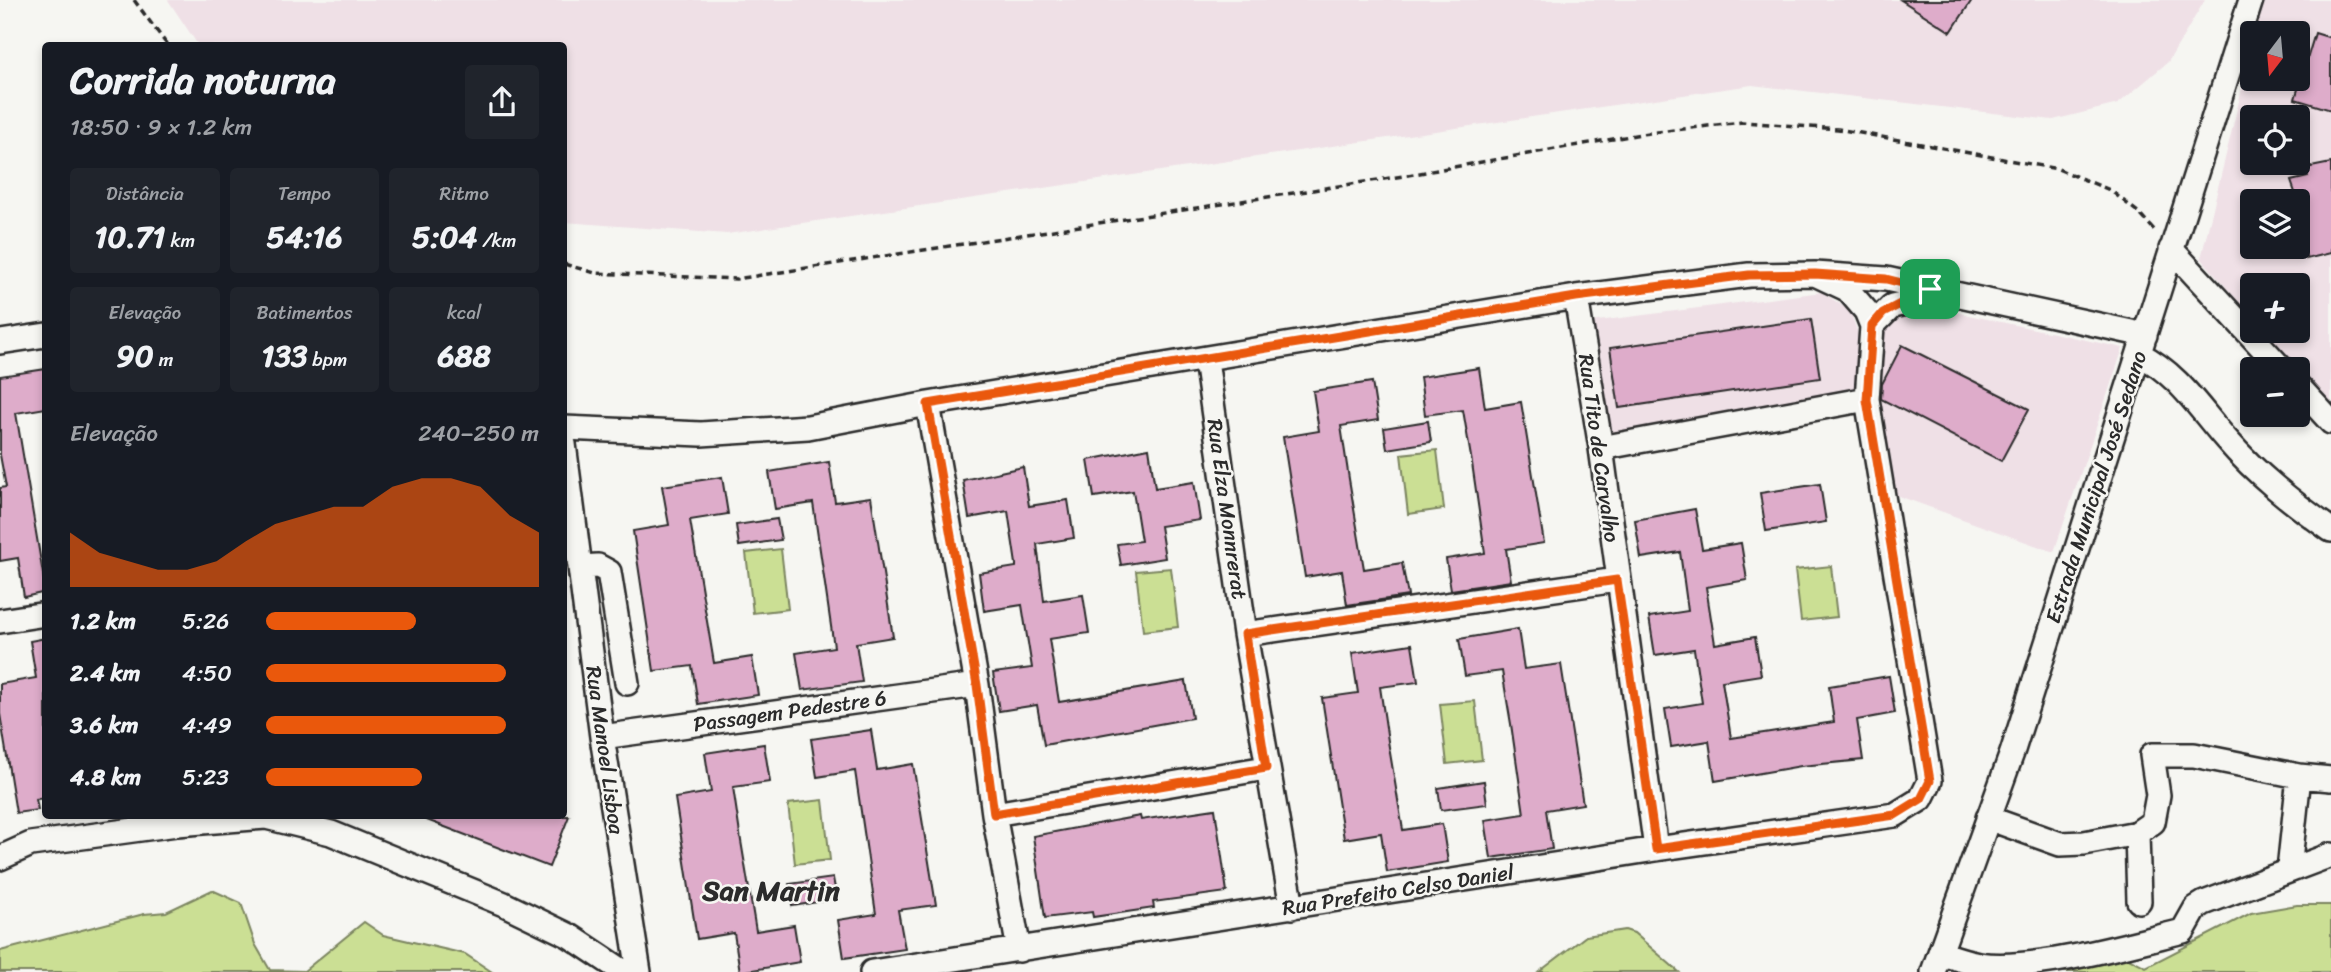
<!DOCTYPE html>
<html lang="pt">
<meta charset="utf-8">
<style>
:root{--surface:#171b24;--page:#20242c;--text:#f1f3f6;--muted:#9ea1a6;--accent:#ea580c}
body{margin:0;font-family:Sriracha,sans-serif;background:var(--page);color:var(--text);height:100vh;display:flex;flex-direction:column;font-size:26px;white-space:nowrap}
*{box-sizing:border-box;margin:0}
p{font-size:23px;color:var(--muted)}
.icon{flex:none;width:38px;height:38px;fill:none;stroke:currentColor;stroke-width:2;stroke-linecap:round;stroke-linejoin:round}
.map{position:relative;flex:1;overflow:hidden}
.side{position:absolute;left:42px;top:42px;width:525px;height:777px;display:flex;flex-direction:column;background:var(--surface);border-radius:7px;box-shadow:0 4px 10px #0003}
.side>*{flex:none}
.needle{width:46px;rotate:196deg}
.buttons{position:absolute;left:2240px;top:21px;display:grid;gap:14px}
.buttons a{display:grid;place-items:center;width:70px;height:70px;border-radius:7px;background:var(--surface);box-shadow:0 4px 10px #0003;font-size:35px}
.pin{position:absolute;display:grid;place-items:center;width:60px;height:60px;color:#fff;margin:-30px;border-radius:14px;box-shadow:0 4px 10px #0006}
.round{display:grid;place-items:center;flex:none;width:74px;height:74px;border-radius:7px;background:var(--page)}
.headline{display:flex;align-items:center;justify-content:space-between;height:119px;padding:0 28px}
h1{font-size:38px;font-weight:700;line-height:52px}
.stats{display:grid;grid-template-columns:repeat(3,1fr);gap:10px;height:119px;padding:7px 28px}
.stats div{display:grid;align-content:center;border-radius:7px;background:var(--page);text-align:center}
.stats b{font-size:30px;font-weight:700}
.stats small{font-size:19px;font-weight:400}
.stats p{font-size:19px}
.chart{height:196px;padding:14px 28px}
.chart p{display:flex;justify-content:space-between}
.chart svg{width:100%;height:126px;margin-top:7px;fill:var(--accent);opacity:.7}
ul{padding:0 28px;list-style:none;font-size:23px}
li{display:grid;grid-template-columns:112px 84px 1fr;align-items:center;height:52px}
li i{height:18px;border-radius:9px;background:var(--accent)}
.map>svg:first-child{display:block}
.built{fill:#efe0e6;fill-rule:evenodd}
.green{fill:#cbdf94;stroke:#7b8560;stroke-width:2}
.building{fill:#deacca;stroke:#2b2b2b;stroke-width:2}
.lines{fill:none;stroke-linecap:round;stroke-linejoin:round}
.minor-casing{stroke:#2b2b2b;stroke-width:28}
.path{stroke:#2b2b2b;stroke-width:3.5;stroke-dasharray:7 5;stroke-linecap:butt}
.minor{stroke:#f6f6f2;stroke-width:23}
.route-casing{stroke:#fff;stroke-width:14}
.route{stroke:#ea580c;stroke-width:9}
.labels{text-anchor:middle;stroke-width:5;stroke-linejoin:round;paint-order:stroke}
.street-label{font-size:21px;fill:#2b2b2b;stroke:#f6f6f2}
.district-label{font-size:28px;font-weight:bold;fill:#2b2b2b;stroke:#f6f6f2}
</style>
<div class="map">
<svg width="2331" height="972" viewBox="0 0 2331 972">
<rect width="100%" height="100%" fill="#f6f6f2"/>
<filter id="ink" filterUnits="userSpaceOnUse"><feTurbulence type="fractalNoise" baseFrequency=".0143" numOctaves="2"/><feDisplacementMap in="SourceGraphic" scale="14" xChannelSelector="R" yChannelSelector="G"/><feConvolveMatrix kernelMatrix="1 2 1 2 8 2 1 2 1" color-interpolation-filters="sRGB"/></filter>
<g filter="url(#ink)">
<!-- built -->
<path class="built" d="M 168,0 L 2205,0 L 2168,62 L 2118,104 L 2053,120 L 1752,85 L 727,234 L 564,222 L 564,46 L 198,45 Z
M 2264,0 L 2331,0 L 2331,410 L 2263,331 L 2298,331 L 2298,285 L 2252,285 L 2252,318 L 2201,258 L 2252,47 L 2252,79 L 2298,79 L 2298,33 L 2255,33 ZM 2252,117 L 2298,117 L 2298,163 L 2252,163 ZM 2252,201 L 2298,201 L 2298,247 L 2252,247 Z
M 1822,292 L 1850,311 L 1862,345 L 1859,397 L 1611,438 L 1590,322 Z
M 1931,307 L 2123,348 L 2054,552 L 1893,494 L 1871,397 L 1885,323 Z"/>
<!-- green -->
<path class="green" d="M 1437,450 L 1444,509 L 1408,514 L 1401,454 Z
M 781,549 L 788,609 L 753,613 L 746,553 Z
M 1831,566 L 1837,617 L 1801,621 L 1795,570 Z
M 1171,568 L 1178,627 L 1143,631 L 1136,571 Z
M 1475,701 L 1482,760 L 1447,764 L 1440,704 Z
M 823,800 L 830,860 L 795,864 L 788,804 Z
M 212,890 L 241,903 L 255,944 L 270,970 L 304,971 L 364,922 L 383,935 L 465,954 L 492,972 L 0,972 L 0,951 L 144,914 L 166,912 Z
M 2297,905 L 2331,905 L 2331,972 L 2050,972 L 2113,950 L 2146,967 L 2251,913 Z
M 1625,930 L 1634,933 L 1679,972 L 1539,972 L 1586,936 Z"/>
<!-- building -->
<path class="building" d="M 1901,0 L 1972,0 L 1951,32 Z
M 2315,33 L 2331,38 L 2331,110 L 2295,99 Z
M 2331,163 L 2331,253 L 2306,259 L 2298,201 L 2291,181 L 2308,177 L 2306,168 Z
M 1811,319 L 1820,378 L 1619,408 L 1610,348 Z
M 1902,345 L 2029,409 L 2001,461 L 1881,399 L 1882,384 Z
M 1479,368 L 1485,408 L 1521,402 L 1544,543 L 1506,549 L 1511,581 L 1451,590 L 1446,559 L 1485,553 L 1472,463 L 1463,410 L 1425,415 L 1420,377 Z
M 46,369 L 46,408 L 16,413 L 46,592 L 24,597 L 18,558 L 0,561 L 0,488 L 6,487 L 0,455 L 0,376 Z
M 1372,382 L 1378,420 L 1341,426 L 1349,479 L 1364,569 L 1402,563 L 1408,596 L 1347,605 L 1342,571 L 1305,577 L 1283,437 L 1319,431 L 1313,391 Z
M 1428,421 L 1431,442 L 1387,449 L 1384,428 Z
M 1149,448 L 1155,488 L 1194,482 L 1200,520 L 1160,526 L 1165,558 L 1121,565 L 1117,544 L 1141,541 L 1133,491 L 1094,497 L 1088,460 Z
M 829,462 L 835,502 L 871,497 L 893,637 L 856,643 L 862,682 L 802,690 L 796,653 L 834,647 L 821,557 L 813,503 L 775,509 L 769,472 Z
M 1023,467 L 1029,506 L 1068,500 L 1074,538 L 1037,544 L 1044,601 L 1083,595 L 1089,633 L 1049,639 L 1059,702 L 1186,681 L 1192,718 L 1044,745 L 1037,705 L 999,711 L 993,673 L 1032,668 L 1022,605 L 984,611 L 979,573 L 1016,567 L 1016,564 L 1008,511 L 969,518 L 963,480 Z
M 722,477 L 728,514 L 690,520 L 714,663 L 752,657 L 758,695 L 698,704 L 692,666 L 654,671 L 633,531 L 669,525 L 662,486 Z
M 1820,484 L 1826,522 L 1766,531 L 1760,493 Z
M 1695,509 L 1702,549 L 1741,543 L 1747,580 L 1706,587 L 1715,644 L 1755,637 L 1761,675 L 1722,681 L 1731,738 L 1834,722 L 1829,686 L 1889,676 L 1895,713 L 1857,720 L 1863,760 L 1801,766 L 1715,781 L 1709,741 L 1671,747 L 1665,709 L 1702,703 L 1694,649 L 1655,655 L 1649,617 L 1688,611 L 1680,552 L 1641,558 L 1635,520 Z
M 777,519 L 781,540 L 739,546 L 736,525 Z
M 1518,629 L 1524,669 L 1561,664 L 1583,804 L 1546,810 L 1552,849 L 1491,858 L 1485,820 L 1524,814 L 1511,724 L 1502,671 L 1465,676 L 1459,639 Z
M 46,638 L 46,798 L 36,799 L 38,810 L 16,813 L 0,714 L 0,684 L 36,678 L 30,641 Z
M 1412,644 L 1418,682 L 1380,687 L 1388,741 L 1403,830 L 1442,824 L 1448,862 L 1387,872 L 1381,833 L 1344,839 L 1322,698 L 1358,693 L 1352,653 Z
M 871,730 L 877,770 L 913,764 L 936,905 L 898,910 L 905,949 L 844,958 L 838,920 L 876,914 L 863,825 L 855,771 L 817,777 L 811,739 Z
M 764,744 L 770,782 L 733,787 L 741,841 L 756,931 L 794,925 L 800,962 L 740,972 L 734,933 L 697,939 L 675,798 L 711,792 L 705,753 Z
M 1484,781 L 1487,804 L 1441,810 L 1438,788 Z
M 1215,809 L 1227,892 L 1153,902 L 1154,908 L 1093,917 L 1092,912 L 1045,918 L 1033,836 L 1140,816 L 1141,820 Z
M 419,817 L 419,816 L 569,816 L 549,867 Z
M 833,878 L 837,899 L 792,906 L 789,884 Z"/>
<g class="lines">
<defs>
<path id="minor" d="M 2171,249 L 2282,369
M 1576,297 L 1601,448 L 1656,849
M 1872,326 L 1892,306 L 1940,296
M 0,342 L 46,335
M 2139,354 C 2178,374 2198,407 2226,439 C 2257,475 2293,503 2331,530
M 1206,360 L 1245,634 L 1292,907
M 2298,386 L 2331,422
M 928,404 L 977,685 L 994,814 L 1019,950
M 564,428 L 701,434 L 808,427 L 928,404 L 1576,297 L 1749,275 L 1815,274 L 1886,279 L 2145,335
M 564,444 L 602,737 L 639,972
M 1601,448 L 1867,399
M 580,567 L 598,566 L 609,572 L 627,683
M 0,621 L 46,614
M 1245,634 L 1617,580
M 602,737 L 977,685
M 994,814 L 1266,768
M 1988,818 L 2060,844 L 2084,843 L 2137,833
M 0,858 L 31,844 L 177,824 L 266,817 L 331,833 L 504,904 L 570,936 L 624,972
M 2289,870 L 2299,776
M 2139,901 L 2137,833 L 2153,822 L 2158,795 L 2152,755 L 2194,755 L 2299,776 L 2331,779
M 1942,954 C 1954,957 1966,962 1979,964 C 2032,972 2130,944 2183,931 L 2196,908 L 2204,903 L 2331,855
M 872,972 L 1656,849 L 1895,815 L 1921,799 L 1930,781 L 1867,399 L 1872,326 L 1866,311 L 1847,289 L 1815,274
M 1933,972 L 2012,753 L 2251,0"/>
</defs>
<!-- minor casing -->
<use href="#minor" class="minor-casing"/>
<!-- path -->
<path class="path" d="M 134,0 L 168,46
M 564,264 L 595,273 L 736,279 L 1397,177 L 1641,134 L 1742,122 L 1838,129 L 2058,169 L 2110,190 L 2139,213 L 2157,233"/>
<!-- minor -->
<use href="#minor" class="minor"/>
</g>
</g>
<g class="lines" filter="url(#ink)">
<defs>
<path id="route" d="M 1815,274 L 1886,279 L 1950,295 L 1908,300 L 1883,313 L 1872,326 L 1867,400 L 1930,781 L 1921,799 L 1895,815 L 1656,849 L 1617,580 L 1245,634 L 1266,768 L 994,814 L 977,685 L 928,404 L 1576,297 L 1749,275 Z"/>
</defs>
<!-- route casing -->
<use href="#route" class="route-casing"/>
<!-- route -->
<use href="#route" class="route"/>
</g>
<g class="labels">
<!-- street labels -->
<g class="street-label">
<text transform="translate(1599 448) rotate(82)" y="7">Rua Tito de Carvalho</text>
<text transform="translate(2096 487) rotate(-72)" y="7">Estrada Municipal José Sedano</text>
<text transform="translate(1227 509) rotate(82)" y="7">Rua Elza Monnrerat</text>
<text transform="translate(790 711) rotate(-8)" y="7">Passagem Pedestre 6</text>
<text transform="translate(605 750) rotate(82)" y="7">Rua Manoel Lisboa</text>
<text transform="translate(1398 890) rotate(-9)" y="7">Rua Prefeito Celso Daniel</text>
</g>
<!-- district labels -->
<g class="district-label">
<text x="771" y="900">San Martin</text>
</g>
</g>
</svg>
<div class="buttons">
<a><svg class="needle" viewBox="-14 -14 28 28"><path d="M0-13l5 13h-10z" fill="#e53935"/><path d="M0 13l5-13h-10z" fill="#9ea1a6"/></svg></a>
<a><svg class="icon" aria-label="locate" viewBox="0 0 24 24"><circle cx="12" cy="12" r="6"/><path d="M12 2v4M12 18v4M2 12h4M18 12h4"/></svg></a>
<a><svg class="icon" aria-label="layers" viewBox="0 0 24 24"><path d="M12 4l9 5-9 5-9-5zM3 14l9 5 9-5"/></svg></a>
<a>+</a>
<a>−</a>
</div>
<div class="pin" style="left:1930px;top:289px;background:#1e9e55"><svg class="icon" aria-label="arrive" viewBox="0 0 24 24"><path d="M6 21V4h12l-3 4 3 4H6"/></svg></div>
<section class="side">
<div class="headline"><div><h1>Corrida noturna</h1><p>18:50 · 9 × 1.2 km</p></div><a class="round"><svg class="icon" aria-label="share" viewBox="0 0 24 24"><path d="M12 15V3M7 8l5-5 5 5M5 13v7h14v-7"/></svg></a></div>
<div class="stats">
<div><p>Distância</p><b>10.71<small> km</small></b></div>
<div><p>Tempo</p><b>54:16</b></div>
<div><p>Ritmo</p><b>5:04<small> /km</small></b></div>
</div>
<div class="stats">
<div><p>Elevação</p><b>90<small> m</small></b></div>
<div><p>Batimentos</p><b>133<small> bpm</small></b></div>
<div><p>kcal</p><b>688</b></div>
</div>
<div class="chart"><p><span>Elevação</span>240–250 m</p>
<svg viewBox="0 0 160 44" preserveAspectRatio="none"><path d="M0 44V25L10 32L20 35L30 38L40 38L50 35L60 28L70 22L80 19L90 16L100 16L110 9L120 6L130 6L140 9L150 19L160 25V44z"/></svg>
</div>
<ul>
<li><b>1.2 km</b>5:26<i style="width:55%"></i></li>
<li><b>2.4 km</b>4:50<i style="width:88%"></i></li>
<li><b>3.6 km</b>4:49<i style="width:88%"></i></li>
<li><b>4.8 km</b>5:23<i style="width:57%"></i></li>
</ul>
</section>
</div>
